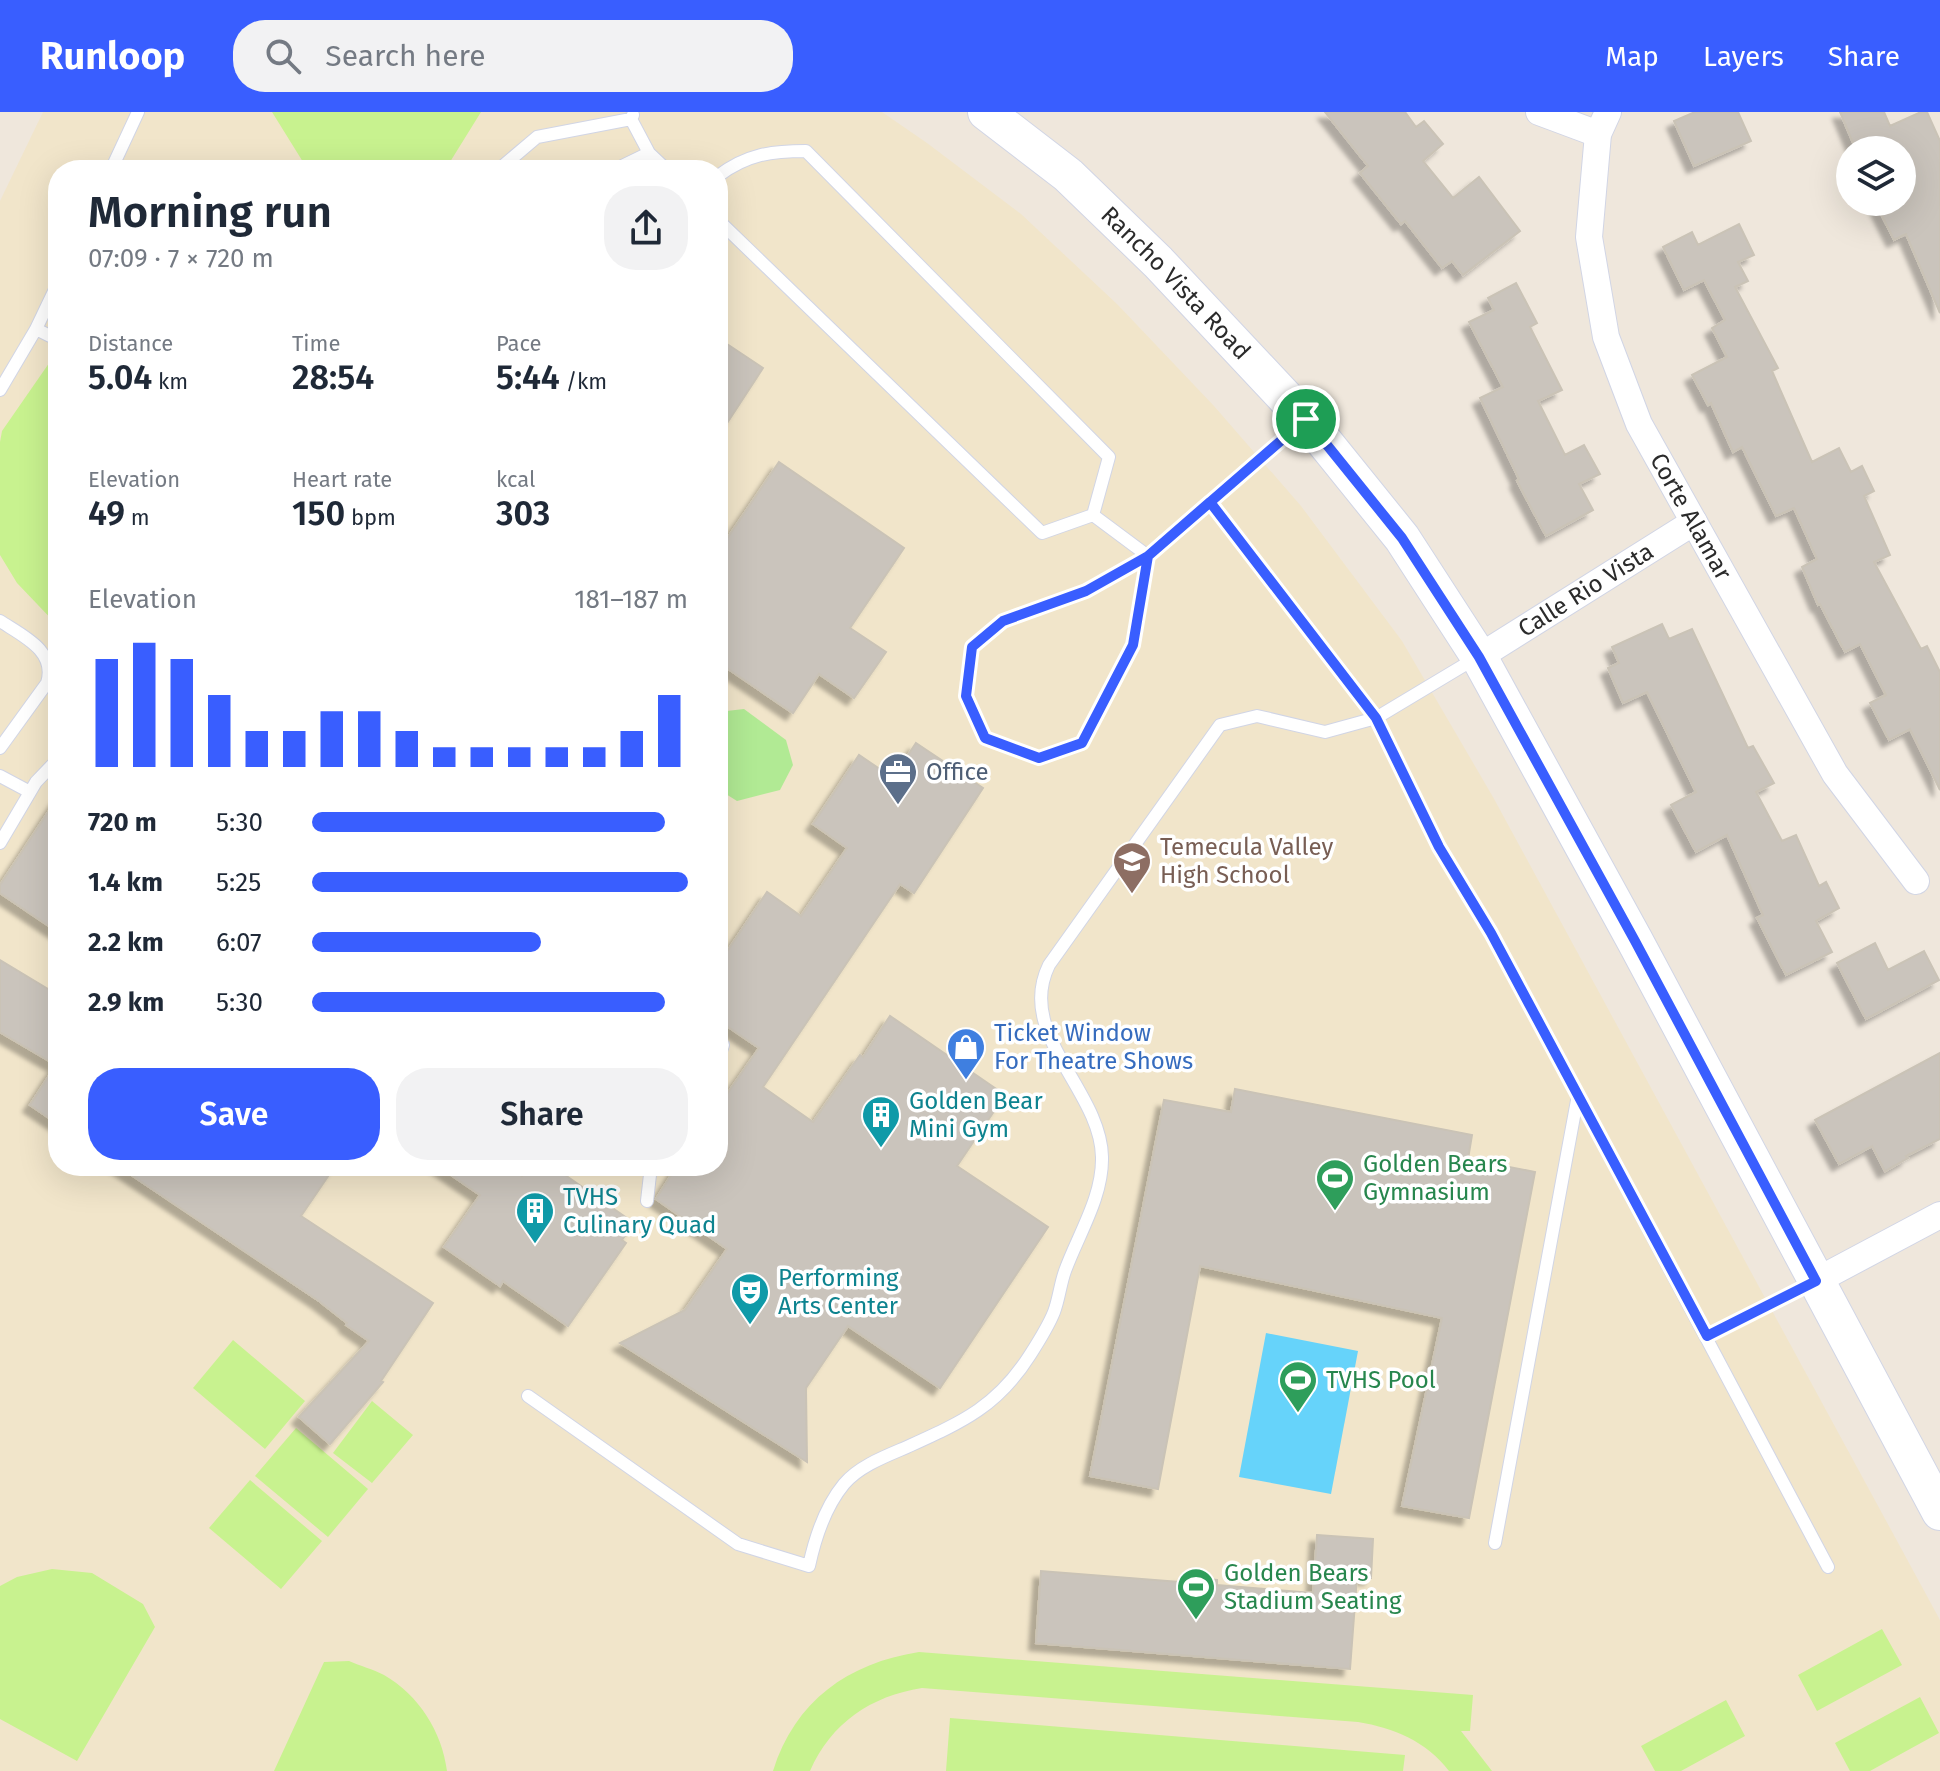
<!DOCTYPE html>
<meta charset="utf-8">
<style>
:root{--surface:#fff;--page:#f2f2f3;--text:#1f2937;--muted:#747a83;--accent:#395eff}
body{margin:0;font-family:"Fira Sans",sans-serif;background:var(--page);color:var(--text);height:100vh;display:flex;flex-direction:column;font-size:30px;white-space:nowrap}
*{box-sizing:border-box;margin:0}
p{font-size:26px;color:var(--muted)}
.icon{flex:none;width:44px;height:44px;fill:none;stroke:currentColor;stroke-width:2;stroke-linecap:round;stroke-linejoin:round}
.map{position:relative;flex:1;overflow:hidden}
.sheet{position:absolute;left:48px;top:48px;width:680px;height:1016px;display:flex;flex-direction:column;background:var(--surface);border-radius:32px;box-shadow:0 8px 32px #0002}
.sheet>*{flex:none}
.tools{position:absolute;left:1836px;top:24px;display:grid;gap:16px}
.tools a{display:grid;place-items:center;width:80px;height:80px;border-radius:50%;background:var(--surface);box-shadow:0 8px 32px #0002;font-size:40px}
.pin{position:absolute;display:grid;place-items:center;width:68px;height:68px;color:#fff;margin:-34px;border:4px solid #fff;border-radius:50%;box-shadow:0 2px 8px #0007}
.round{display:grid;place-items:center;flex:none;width:84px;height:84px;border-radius:32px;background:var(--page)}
.head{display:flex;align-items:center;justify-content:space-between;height:136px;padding:0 40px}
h1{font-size:44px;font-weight:600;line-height:60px}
.stats{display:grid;grid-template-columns:repeat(3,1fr);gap:12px;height:136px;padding:8px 40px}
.stats div{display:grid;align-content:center}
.stats b{font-size:34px;font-weight:600}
.stats small{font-size:22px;font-weight:400}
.stats p{font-size:22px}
.chart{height:224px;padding:16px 40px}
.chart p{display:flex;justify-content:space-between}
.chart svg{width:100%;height:144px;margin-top:8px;stroke:var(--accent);stroke-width:6}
.cta{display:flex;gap:16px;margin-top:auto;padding:16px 40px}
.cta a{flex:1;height:92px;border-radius:32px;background:var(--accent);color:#fff;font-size:32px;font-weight:600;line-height:92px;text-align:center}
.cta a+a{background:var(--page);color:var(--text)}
ul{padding:0 40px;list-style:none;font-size:26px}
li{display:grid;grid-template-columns:128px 96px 1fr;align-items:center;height:60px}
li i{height:20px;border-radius:10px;background:var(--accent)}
header{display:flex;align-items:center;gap:48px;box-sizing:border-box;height:112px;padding:0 40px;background:var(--accent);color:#fff}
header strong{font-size:38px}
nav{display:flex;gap:44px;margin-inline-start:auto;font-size:28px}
.search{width:560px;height:72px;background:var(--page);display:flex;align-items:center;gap:20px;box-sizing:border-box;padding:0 28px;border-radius:32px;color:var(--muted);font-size:30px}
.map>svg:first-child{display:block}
.education{fill:#f1e5ca;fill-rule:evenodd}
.green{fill:#b1ea94}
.pitch{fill:#c8f28f}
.water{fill:#66d3fa}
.building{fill:#cac4bc;stroke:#cac3b6;stroke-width:2;filter:url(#shadow)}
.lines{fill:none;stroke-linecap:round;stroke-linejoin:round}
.service-casing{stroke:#d1d5e5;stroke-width:14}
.minor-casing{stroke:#d1d5e5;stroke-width:28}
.secondary-casing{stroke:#d1d5e5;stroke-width:38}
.service{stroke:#fff;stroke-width:12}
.minor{stroke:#fff;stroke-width:26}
.secondary{stroke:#fff;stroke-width:36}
.route-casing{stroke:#fff;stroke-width:16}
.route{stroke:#395eff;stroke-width:10}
.labels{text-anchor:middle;stroke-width:7;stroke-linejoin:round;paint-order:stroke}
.street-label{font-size:24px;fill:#2b2b2b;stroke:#fff}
.service-label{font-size:24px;fill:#4e5e75;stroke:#fff;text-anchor:start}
.education-label{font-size:24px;fill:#785e54;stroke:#fff;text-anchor:start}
.shop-label{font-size:24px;fill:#366cbe;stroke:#fff;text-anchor:start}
.culture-label{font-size:24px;fill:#0d838f;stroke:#fff;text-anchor:start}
.leisure-label{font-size:24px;fill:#27864d;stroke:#fff;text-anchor:start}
</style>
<header>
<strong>Runloop</strong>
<div class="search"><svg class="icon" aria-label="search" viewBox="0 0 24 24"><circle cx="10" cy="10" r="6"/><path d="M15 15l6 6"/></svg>Search here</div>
<nav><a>Map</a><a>Layers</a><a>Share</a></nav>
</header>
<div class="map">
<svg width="1940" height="1659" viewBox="0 0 1940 1659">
<defs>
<filter id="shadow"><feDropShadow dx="-7" dy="7" stdDeviation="2" flood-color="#0004"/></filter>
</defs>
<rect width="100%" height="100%" fill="#efe7dc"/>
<!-- education -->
<path class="education" d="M 43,0 L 882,0 L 927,31 L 1021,102 L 1118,193 L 1214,294 L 1301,394 L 1402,529 L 1493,685 L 1940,1508 L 1940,1659 L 0,1659 L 0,89 ZM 58,58 L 718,58 L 718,1054 L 58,1054 Z"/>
<!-- green -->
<path class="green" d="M 744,597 L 786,628 L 793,653 L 780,678 L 737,689 L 718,677 L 718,600 Z"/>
<!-- pitch -->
<path class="pitch" d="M 272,0 L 481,0 L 445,58 L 308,58 Z
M 287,49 L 297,58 L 183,58 L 189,54 Z
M 54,244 L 58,247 L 58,514 L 17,471 L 0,443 L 0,330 L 2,319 Z
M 233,1228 L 305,1289 L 265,1337 L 193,1276 Z
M 372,1289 L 413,1323 L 372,1371 L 333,1341 Z
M 296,1316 L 368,1377 L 328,1425 L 255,1364 Z
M 250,1368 L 322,1429 L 281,1477 L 209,1416 Z
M 52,1457 L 92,1461 L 143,1492 L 155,1515 L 77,1649 L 0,1607 L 0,1474 L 17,1465 Z
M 1882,1517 L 1902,1553 L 1817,1599 L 1798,1563 Z
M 919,1540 L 1473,1583 L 1470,1619 L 1461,1619 L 1492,1659 L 1449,1659 C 1426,1629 1394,1616 1358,1610 L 922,1576 C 871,1584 831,1611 810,1659 L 773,1659 C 795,1589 848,1551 919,1540 Z
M 349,1549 C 360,1554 373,1557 384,1563 C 419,1583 442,1620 447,1659 L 274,1659 L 324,1550 Z
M 1920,1585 L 1939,1621 L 1870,1659 L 1850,1659 L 1835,1631 Z
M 1726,1588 L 1745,1624 L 1681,1659 L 1655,1659 L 1641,1634 Z
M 950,1606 L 1405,1643 L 1403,1659 L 946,1659 Z"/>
<!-- water -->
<path class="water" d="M 1266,1221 L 1358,1239 L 1331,1382 L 1239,1365 Z"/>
<!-- building -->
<path class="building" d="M 1325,0 L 1405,0 L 1416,15 L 1424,9 L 1443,32 L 1423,49 L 1453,86 L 1479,65 L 1520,119 L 1463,163 L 1452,149 L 1442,156 L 1405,109 L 1401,112 L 1360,61 L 1368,54 Z
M 1695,0 L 1738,0 L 1751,29 L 1694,54 L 1674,9 Z
M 1840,0 L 1884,0 L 1890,14 L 1921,0 L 1927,0 L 1940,29 L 1940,201 L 1906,122 L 1894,128 L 1875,90 L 1902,90 L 1902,38 L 1856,38 Z
M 1739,112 L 1754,143 L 1738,150 L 1748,169 L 1735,175 L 1778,256 L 1772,259 L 1812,350 L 1839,336 L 1851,360 L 1862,354 L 1874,379 L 1864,384 L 1890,443 L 1874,450 L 1921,537 L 1927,534 L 1940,560 L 1940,678 L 1910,617 L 1889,628 L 1870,591 L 1886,583 L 1860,532 L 1845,540 L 1820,492 L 1818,493 L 1802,455 L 1817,447 L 1794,396 L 1776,404 L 1742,335 L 1733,340 L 1711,291 L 1708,293 L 1692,263 L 1727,245 L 1712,216 L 1725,208 L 1704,168 L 1684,178 L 1663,135 L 1692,120 L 1698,133 Z
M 1516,171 L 1537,211 L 1530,215 L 1562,278 L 1538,289 L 1565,343 L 1584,333 L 1600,362 L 1579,372 L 1593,398 L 1546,424 L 1517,369 L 1519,367 L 1480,286 L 1503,275 L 1469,210 L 1494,198 L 1488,186 Z
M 718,226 L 763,256 L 718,325 Z
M 779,350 L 904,436 L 850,516 L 886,540 L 854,586 L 819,562 L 793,601 L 718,550 L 718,440 Z
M 1662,512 L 1669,527 L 1692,517 L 1748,636 L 1753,634 L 1774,671 L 1756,680 L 1782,729 L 1796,723 L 1819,774 L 1826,770 L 1839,796 L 1816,809 L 1832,840 L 1786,863 L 1757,806 L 1763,803 L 1727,723 L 1696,740 L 1671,693 L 1696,680 L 1647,580 L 1623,591 L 1608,556 L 1619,551 L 1612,535 Z
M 916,631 L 983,676 L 914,781 L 900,772 L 763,975 L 813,1010 L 860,943 L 863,945 L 890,904 L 1005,983 L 957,1054 L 1048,1115 L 940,1276 L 848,1214 L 806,1276 L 807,1350 L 620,1231 L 685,1198 L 727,1137 L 656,1087 L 677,1054 L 718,1054 L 718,995 L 759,936 L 718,908 L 718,853 L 767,780 L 801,804 L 847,736 L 813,712 L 859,643 L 893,666 Z
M 58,685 L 58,820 L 0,781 L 0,773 Z
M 1875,831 L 1888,858 L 1924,839 L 1939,868 L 1866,907 L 1837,851 Z
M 0,848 L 58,883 L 58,1012 L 30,993 L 56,953 L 0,920 Z
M 1940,941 L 1940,1027 L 1906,1044 L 1908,1046 L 1885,1059 L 1872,1034 L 1839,1052 L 1815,1008 Z
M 1235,977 L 1472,1023 L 1468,1047 L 1535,1060 L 1469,1406 L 1402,1394 L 1442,1206 L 1200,1154 L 1158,1377 L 1090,1364 L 1164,988 L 1231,1000 Z
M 118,1054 L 335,1054 L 301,1104 L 433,1191 L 381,1269 L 383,1270 L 330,1332 L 299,1305 L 369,1229 L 346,1213 L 347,1211 L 319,1189 Z
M 438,1054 L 508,1054 L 522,1064 L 529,1054 L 552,1054 L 634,1111 L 622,1128 L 626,1131 L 568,1214 L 503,1169 L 500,1174 L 444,1135 L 480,1083 Z
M 1317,1423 L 1373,1427 L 1371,1466 L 1357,1465 L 1350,1557 L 1036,1531 L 1041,1459 L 1180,1470 L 1181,1465 L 1217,1468 L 1217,1473 L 1313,1481 Z"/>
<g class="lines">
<defs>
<path id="service" d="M 633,3 L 631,7 L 649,41 L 667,58
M 111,58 L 138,0
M 498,58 L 537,25 L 631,7
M 614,58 L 649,41
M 718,64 C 747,42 772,39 806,39 L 1109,345 L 1093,403 L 1042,421 L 718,108
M 36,217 L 58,228
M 0,278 L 36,217 L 58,171
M 1210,390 L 1376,606 L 1439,735 L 1491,821 L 1828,1455
M 1093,403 L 1148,444 L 1302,310
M 1148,444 L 1133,533 L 1082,631 L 1039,646 L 985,626 L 966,584 L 972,535 L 1003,509 L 1086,479 Z
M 0,509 C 23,524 57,539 47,571 L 0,636
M 0,664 L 30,680
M 0,731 L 36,670 L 58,647
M 718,929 L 723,933 L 718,948
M 647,1089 L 651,1054
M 1707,1224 L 1815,1169
M 528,1284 L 738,1432 L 809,1454 C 815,1426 825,1395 844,1372 C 859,1354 886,1344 907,1335 C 962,1310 997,1295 1030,1243 C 1039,1229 1048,1215 1054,1200 C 1059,1187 1060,1173 1065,1159 C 1078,1123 1103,1085 1102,1045 C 1101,978 1015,922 1049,853 L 1220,613 L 1257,604 L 1325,620 L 1376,606 L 1476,546
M 1495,1431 L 1578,983"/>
<g id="minor">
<path d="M 1539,0 L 1598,22"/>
<path id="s1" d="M 1608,0 L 1598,22 L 1589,125 L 1606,225 L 1639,312 L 1835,662 L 1916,769"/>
<path id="s2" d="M 1479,545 L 1694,410"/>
<path d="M 1816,1169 L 1940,1103"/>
</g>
<g id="secondary">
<path id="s3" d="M 986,0 L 1068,63 L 1158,150 L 1310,312 L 1402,426 L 1479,545 L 1635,829 L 1940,1400"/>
</g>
</defs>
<!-- service casing -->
<use href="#service" class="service-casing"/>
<!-- minor casing -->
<use href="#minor" class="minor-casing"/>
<!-- secondary casing -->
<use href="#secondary" class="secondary-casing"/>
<!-- service -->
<use href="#service" class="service"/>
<!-- minor -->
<use href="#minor" class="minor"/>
<!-- secondary -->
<use href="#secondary" class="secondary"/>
</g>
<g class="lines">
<defs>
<path id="route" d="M 1306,307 L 1148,444 L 1086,479 L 1003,509 L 972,535 L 966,584 L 985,626 L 1039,646 L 1082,631 L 1133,533 L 1148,444 L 1210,390 L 1376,606 L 1439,735 L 1491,821 L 1707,1224 L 1816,1169 L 1635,829 L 1479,545 L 1402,426 L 1306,307"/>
</defs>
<!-- route casing -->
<use href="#route" class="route-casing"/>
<!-- route -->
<use href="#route" class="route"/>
</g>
<!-- icons -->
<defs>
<symbol id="office-pin" viewBox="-11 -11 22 30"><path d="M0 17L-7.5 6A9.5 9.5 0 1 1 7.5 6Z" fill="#5c6f8a" stroke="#fff"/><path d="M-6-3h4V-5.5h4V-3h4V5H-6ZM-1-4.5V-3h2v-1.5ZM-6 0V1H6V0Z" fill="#fff"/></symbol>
<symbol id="school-pin" viewBox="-11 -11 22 30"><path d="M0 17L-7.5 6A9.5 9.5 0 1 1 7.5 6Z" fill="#8d6e63" stroke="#fff"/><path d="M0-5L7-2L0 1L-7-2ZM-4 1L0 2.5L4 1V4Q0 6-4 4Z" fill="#fff"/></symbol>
<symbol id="shop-pin" viewBox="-11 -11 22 30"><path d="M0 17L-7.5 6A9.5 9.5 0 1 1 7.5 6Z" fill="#3f7fe0" stroke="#fff"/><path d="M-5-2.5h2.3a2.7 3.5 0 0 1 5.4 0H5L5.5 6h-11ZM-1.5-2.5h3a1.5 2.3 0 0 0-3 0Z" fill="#fff"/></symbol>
<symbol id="building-pin" viewBox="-11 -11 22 30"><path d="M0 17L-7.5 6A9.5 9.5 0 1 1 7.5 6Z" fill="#0f9aa8" stroke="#fff"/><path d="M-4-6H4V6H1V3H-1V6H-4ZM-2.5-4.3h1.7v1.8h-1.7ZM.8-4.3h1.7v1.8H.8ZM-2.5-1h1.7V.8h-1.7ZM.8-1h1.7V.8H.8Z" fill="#fff"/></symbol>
<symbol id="stadium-pin" viewBox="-11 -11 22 30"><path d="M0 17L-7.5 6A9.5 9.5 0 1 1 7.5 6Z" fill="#2e9e5b" stroke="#fff"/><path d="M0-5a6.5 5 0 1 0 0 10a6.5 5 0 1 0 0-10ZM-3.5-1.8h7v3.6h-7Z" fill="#fff"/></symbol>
<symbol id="theatre-pin" viewBox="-11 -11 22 30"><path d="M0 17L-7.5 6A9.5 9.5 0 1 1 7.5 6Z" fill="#0f9aa8" stroke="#fff"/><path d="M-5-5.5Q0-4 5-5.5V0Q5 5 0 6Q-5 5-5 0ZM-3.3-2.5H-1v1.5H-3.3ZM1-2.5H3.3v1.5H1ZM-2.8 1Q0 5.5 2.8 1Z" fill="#fff"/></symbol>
</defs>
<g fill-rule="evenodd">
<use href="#office-pin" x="876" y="638" width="44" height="60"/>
<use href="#school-pin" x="1110" y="727" width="44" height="60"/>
<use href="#shop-pin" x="944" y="913" width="44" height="60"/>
<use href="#building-pin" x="859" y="981" width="44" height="60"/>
<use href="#stadium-pin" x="1313" y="1044" width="44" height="60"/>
<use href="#building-pin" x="513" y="1077" width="44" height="60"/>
<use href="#theatre-pin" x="728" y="1158" width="44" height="60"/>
<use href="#stadium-pin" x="1276" y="1246" width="44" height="60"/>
<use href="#stadium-pin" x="1174" y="1453" width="44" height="60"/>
</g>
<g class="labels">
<!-- street labels -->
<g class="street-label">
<text dy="8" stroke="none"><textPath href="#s3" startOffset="256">Rancho Vista Road</textPath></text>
<text dy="8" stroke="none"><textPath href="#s1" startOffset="428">Corte Alamar</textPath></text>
<text dy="8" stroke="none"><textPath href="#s2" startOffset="126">Calle Rio Vista</textPath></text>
</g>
<!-- service labels -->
<g class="service-label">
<text x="926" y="668">Office</text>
</g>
<!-- education labels -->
<g class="education-label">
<text x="1160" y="743">Temecula Valley<tspan x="1160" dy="28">High School</tspan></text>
</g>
<!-- shop labels -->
<g class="shop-label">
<text x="994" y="929">Ticket Window<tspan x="994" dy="28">For Theatre Shows</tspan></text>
</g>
<!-- culture labels -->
<g class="culture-label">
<text x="909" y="997">Golden Bear<tspan x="909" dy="28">Mini Gym</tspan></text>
<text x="563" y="1093">TVHS<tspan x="563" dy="28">Culinary Quad</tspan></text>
<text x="778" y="1174">Performing<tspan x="778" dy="28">Arts Center</tspan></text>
</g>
<!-- leisure labels -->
<g class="leisure-label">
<text x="1363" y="1060">Golden Bears<tspan x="1363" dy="28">Gymnasium</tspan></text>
<text x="1326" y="1276">TVHS Pool</text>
<text x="1224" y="1469">Golden Bears<tspan x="1224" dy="28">Stadium Seating</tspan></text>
</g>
</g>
</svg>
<div class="tools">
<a><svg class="icon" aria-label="layers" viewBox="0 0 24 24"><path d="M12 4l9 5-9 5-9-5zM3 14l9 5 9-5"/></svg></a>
</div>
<div class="pin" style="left:1306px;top:307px;background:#1e9e55"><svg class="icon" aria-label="arrive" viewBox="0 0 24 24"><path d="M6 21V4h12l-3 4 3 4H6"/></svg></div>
<section class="sheet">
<div class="head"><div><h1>Morning run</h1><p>07:09 · 7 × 720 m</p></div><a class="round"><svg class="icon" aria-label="share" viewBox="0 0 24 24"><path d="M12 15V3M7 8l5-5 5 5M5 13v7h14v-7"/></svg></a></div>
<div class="stats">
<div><p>Distance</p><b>5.04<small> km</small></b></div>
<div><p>Time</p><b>28:54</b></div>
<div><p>Pace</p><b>5:44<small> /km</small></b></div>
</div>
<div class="stats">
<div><p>Elevation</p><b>49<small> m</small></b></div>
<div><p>Heart rate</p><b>150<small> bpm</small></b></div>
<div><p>kcal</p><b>303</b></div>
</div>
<div class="chart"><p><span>Elevation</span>181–187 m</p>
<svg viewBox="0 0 160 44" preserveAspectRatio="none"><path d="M5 44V11M15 44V6M25 44V11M35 44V22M45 44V33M55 44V33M65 44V27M75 44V27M85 44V33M95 44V38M105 44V38M115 44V38M125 44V38M135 44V38M145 44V33M155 44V22"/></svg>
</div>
<ul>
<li><b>720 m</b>5:30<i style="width:94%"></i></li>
<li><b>1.4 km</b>5:25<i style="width:100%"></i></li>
<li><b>2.2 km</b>6:07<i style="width:61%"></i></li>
<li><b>2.9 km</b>5:30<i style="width:94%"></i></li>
</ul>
<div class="cta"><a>Save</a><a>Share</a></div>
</section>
</div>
